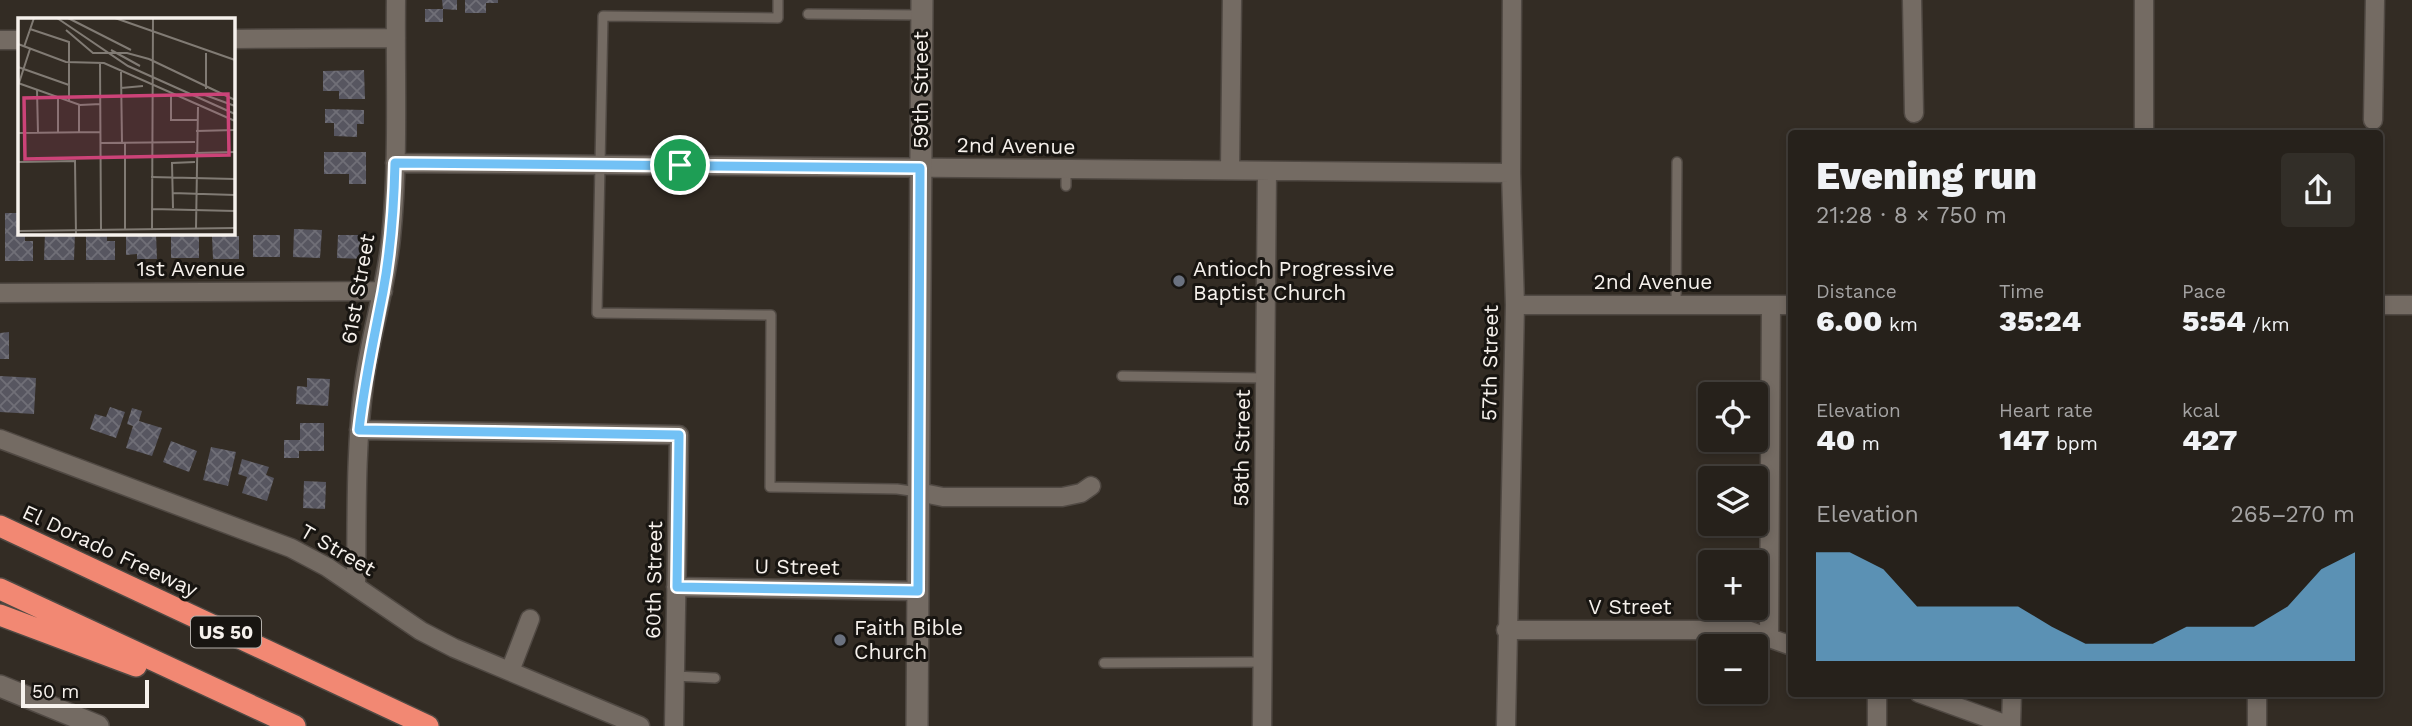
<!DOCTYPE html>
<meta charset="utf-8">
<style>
:root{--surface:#26211b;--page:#322e28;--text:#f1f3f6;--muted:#a4a3a3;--line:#423e3a;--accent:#72c1f5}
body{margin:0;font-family:"Work Sans",sans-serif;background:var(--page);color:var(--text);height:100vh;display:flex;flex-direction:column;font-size:26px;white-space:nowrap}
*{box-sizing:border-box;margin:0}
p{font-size:23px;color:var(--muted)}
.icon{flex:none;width:38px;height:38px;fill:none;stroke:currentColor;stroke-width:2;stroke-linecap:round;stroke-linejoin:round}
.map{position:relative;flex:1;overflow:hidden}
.sheet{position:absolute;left:1788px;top:130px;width:595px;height:567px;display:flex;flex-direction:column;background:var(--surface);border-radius:7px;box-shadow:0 4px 10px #0003,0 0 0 2px var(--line)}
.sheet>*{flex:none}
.fabs{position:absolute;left:1698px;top:382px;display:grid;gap:14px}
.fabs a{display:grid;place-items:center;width:70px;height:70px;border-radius:7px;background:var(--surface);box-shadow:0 4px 10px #0003,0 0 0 2px var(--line);font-size:35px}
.scale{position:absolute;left:21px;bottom:18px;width:128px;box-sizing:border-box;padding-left:7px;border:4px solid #f6f1ec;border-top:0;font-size:19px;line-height:24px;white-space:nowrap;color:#f6f1ec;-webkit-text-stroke:5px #181511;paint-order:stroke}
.pin{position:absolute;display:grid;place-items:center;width:60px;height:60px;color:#fff;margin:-30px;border:4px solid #fff;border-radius:50%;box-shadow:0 2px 7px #0007}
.round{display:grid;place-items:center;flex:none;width:74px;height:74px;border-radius:7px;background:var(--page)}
.overview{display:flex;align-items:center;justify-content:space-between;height:119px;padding:0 28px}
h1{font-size:38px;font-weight:800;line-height:52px}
.stats{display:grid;grid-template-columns:repeat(3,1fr);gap:10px;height:119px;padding:7px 28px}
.stats div{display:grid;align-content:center}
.stats b{font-size:30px;font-weight:800}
.stats small{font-size:19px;font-weight:400}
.stats p{font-size:19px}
.chart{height:196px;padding:14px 28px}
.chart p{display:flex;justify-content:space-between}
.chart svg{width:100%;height:126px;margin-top:7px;fill:var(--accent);opacity:.7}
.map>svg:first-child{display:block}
.building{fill:url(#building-cross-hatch)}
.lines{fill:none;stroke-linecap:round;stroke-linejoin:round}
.lane-casing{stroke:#504943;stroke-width:12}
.street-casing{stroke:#504943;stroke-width:21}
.secondary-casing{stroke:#504943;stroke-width:24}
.highway-casing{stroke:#504943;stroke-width:24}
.lane{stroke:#746b63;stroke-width:9}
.street{stroke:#746b63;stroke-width:18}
.secondary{stroke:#746b63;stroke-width:21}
.highway{stroke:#f28873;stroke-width:21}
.route-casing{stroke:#fff;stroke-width:14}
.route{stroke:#72c1f5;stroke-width:9}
.worship-dot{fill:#6b7280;stroke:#181511;stroke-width:2.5}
.labels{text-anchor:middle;stroke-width:6;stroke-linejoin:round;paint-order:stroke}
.shield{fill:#181511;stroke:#b3afaa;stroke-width:2}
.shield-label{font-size:19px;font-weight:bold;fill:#f6f1ec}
.street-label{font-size:21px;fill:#f6f1ec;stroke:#181511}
.poi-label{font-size:21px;fill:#f6f1ec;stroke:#181511;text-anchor:start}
.inset-road{fill:none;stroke:#817b74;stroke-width:2}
.view{fill:#cc4378;fill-opacity:0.15;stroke:#cc4378;stroke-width:3.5}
.inset-edge{fill:none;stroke:#f6f1ec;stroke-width:3.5}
</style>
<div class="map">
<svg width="2412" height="726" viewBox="0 0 2412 726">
<defs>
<pattern id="building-cross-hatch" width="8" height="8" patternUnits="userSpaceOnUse" patternTransform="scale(1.75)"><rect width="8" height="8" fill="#575660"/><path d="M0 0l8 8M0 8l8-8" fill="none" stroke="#706f77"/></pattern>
</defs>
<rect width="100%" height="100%" fill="#332c24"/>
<!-- building -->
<path class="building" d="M 442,0 L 457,0 L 457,10 L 443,9 L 443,22 L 425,22 L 425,9 L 443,9 Z
M 465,0 L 498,0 L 498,3 L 486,3 L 486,13 L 465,13 Z
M 364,70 L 365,99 L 339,99 L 339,91 L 323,91 L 323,71 Z
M 325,109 L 364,110 L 364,124 L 357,124 L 357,137 L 334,136 L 334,123 L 325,123 Z
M 324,152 L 366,152 L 366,184 L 349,184 L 349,174 L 324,174 Z
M 5,213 L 19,213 L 19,233 L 25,233 L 25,241 L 33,241 L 33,261 L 5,261 Z
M 294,229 L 322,230 L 320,258 L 293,257 Z
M 45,233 L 75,233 L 74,260 L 44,260 Z
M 86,233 L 107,233 L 107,241 L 115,241 L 115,260 L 86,260 Z
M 126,233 L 156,233 L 157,259 L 137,259 L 137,254 L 126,255 Z
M 171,235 L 199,235 L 199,258 L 171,258 Z
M 253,235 L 280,235 L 280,257 L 253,257 Z
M 338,235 L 364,235 L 364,259 L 337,258 Z
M 212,236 L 239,236 L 239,259 L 213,259 Z
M 9,332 L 9,359 L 0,359 L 0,333 Z
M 0,376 L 36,378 L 34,414 L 0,412 Z
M 307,378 L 330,379 L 328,406 L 296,404 L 297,386 L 307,387 Z
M 110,407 L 125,412 L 116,438 L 90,429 L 95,414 L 106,417 Z
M 132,408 L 142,411 L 139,421 L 162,428 L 152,456 L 126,448 L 133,426 L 127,424 Z
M 300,423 L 324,423 L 324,451 L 299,451 L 299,458 L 284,458 L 284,440 L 300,440 Z
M 171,441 L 197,451 L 189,472 L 163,462 Z
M 211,447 L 236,452 L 228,486 L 203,480 Z
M 242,459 L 269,467 L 266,475 L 274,478 L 267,501 L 242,493 L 247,477 L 238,474 Z
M 304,481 L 326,482 L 325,509 L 303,508 Z"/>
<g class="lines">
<defs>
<path id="lane" d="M 778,0 L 778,18 L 603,16 L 597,313 L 771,315 L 770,487 L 897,489 L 918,492
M 808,14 L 922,15
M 1066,186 L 1066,169
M 1676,305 L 1677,162
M 1122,376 L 1265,378
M 1104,663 L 1263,662
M 675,676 L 715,678"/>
<path id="street" d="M 1912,0 L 1914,113
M 2144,0 L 2144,131
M 233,39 L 396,38
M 0,40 L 19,40
M 2373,120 L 2375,0
M 395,163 L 1511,173
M 1230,170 L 1232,0
M 0,293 L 383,291
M 1515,305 L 1792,305
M 2380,305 L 2412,305
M 359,430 L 679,435 L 674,726
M 0,439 L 291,548 L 327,567 L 421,631 L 454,648 L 640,726
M 918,492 L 943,497 L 1062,497 L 1081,493 L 1091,486
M 356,585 C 357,518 355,451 364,384 C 370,335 386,288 391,238 C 399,160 395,79 396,0
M 676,587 L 918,591
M 1506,630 L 1747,630 L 1792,646
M 1769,638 L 1771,305
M 510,671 L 530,619
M 1919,693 L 2010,726
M 1262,726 L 1267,171
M 1506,726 L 1515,305 L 1511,173 L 1512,0
M 1877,726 L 1877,693
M 2011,726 L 2012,693
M 2257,726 L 2257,693"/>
<path id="secondary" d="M 0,686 L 98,726
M 917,726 L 922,0"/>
<path id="highway" d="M 0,526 L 428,726
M 0,589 L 295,726
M 0,615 L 136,666"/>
</defs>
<!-- lane casing -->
<use href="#lane" class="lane-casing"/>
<!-- street casing -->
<use href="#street" class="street-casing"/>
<!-- secondary casing -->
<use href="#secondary" class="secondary-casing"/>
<!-- highway casing -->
<use href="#highway" class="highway-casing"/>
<!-- lane -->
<use href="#lane" class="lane"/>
<!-- street -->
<use href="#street" class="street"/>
<!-- secondary -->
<use href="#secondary" class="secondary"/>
<!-- highway -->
<use href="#highway" class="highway"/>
</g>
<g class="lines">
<defs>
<path id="route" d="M 395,163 L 920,168 L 918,591 L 677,587 L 679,435 L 359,430 C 364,383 374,338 383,292 C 391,249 394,206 395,163 Z"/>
</defs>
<!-- route casing -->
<use href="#route" class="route-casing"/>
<!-- route -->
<use href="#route" class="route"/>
</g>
<!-- markers -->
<g class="worship-dot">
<circle cx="1179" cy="281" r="7"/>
<circle cx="840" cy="640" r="7"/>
</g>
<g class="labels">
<!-- shield labels -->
<rect class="shield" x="191" y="616.5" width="70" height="31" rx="5"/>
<g class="shield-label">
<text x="226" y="639">US 50</text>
</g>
<!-- street labels -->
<g class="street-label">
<text transform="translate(921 90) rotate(-90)" y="7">59th Street</text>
<text transform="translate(1016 146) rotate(1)" y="7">2nd Avenue</text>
<text x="191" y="276">1st Avenue</text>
<text x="1653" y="289">2nd Avenue</text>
<text transform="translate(358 289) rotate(-80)" y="7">61st Street</text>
<text transform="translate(1490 363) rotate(-89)" y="7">57th Street</text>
<text transform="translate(1242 448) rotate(-89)" y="7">58th Street</text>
<text transform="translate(338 550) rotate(30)" y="7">T Street</text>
<text transform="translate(110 551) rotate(25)" y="7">El Dorado Freeway</text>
<text transform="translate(797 567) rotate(1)" y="7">U Street</text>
<text transform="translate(654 580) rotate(-89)" y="7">60th Street</text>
<text x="1630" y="614">V Street</text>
</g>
<!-- poi labels -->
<g class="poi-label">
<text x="1193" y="276">Antioch Progressive<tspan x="1193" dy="24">Baptist Church</tspan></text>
<text x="854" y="635">Faith Bible<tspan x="854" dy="24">Church</tspan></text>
</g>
</g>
<!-- overview -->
<g transform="translate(18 18)">
<rect width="217" height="217" fill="#332c24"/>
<path class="inset-road" d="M 39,0 L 110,48 L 217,96M 50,0 L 113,32M 97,0 L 217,42M 12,11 L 51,24 L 51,83M 48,12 L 75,35 L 109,35 L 131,41M 0,26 L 48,44 L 86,45 L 217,103M 6,29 L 16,0M 93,32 L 122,48M 188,35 L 188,71M 131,41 L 217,82M 82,44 L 83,212M 0,49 L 51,67M 103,54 L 104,125M 0,65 L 62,87 L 83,86M 1,65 L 12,31M 103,70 L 125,68M 19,72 L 20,115M 153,76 L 153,102 L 180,102M 187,77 L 217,88M 40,79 L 40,115M 61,86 L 61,114M 178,113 L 217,112M 0,115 L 83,114M 83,125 L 177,124M 107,125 L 107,211M 177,135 L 217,134M 0,144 L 57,143 L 58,217M 133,159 L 217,161M 154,175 L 217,177M 155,190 L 154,145 L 177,144M 134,191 L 217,193M 178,210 L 180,89M 134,211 L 135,0M 0,213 L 217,210"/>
<path class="view" d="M 210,76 L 211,137 L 7,141 L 6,80 Z"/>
<rect width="217" height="217" class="inset-edge"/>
</g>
</svg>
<div class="fabs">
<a><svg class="icon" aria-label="locate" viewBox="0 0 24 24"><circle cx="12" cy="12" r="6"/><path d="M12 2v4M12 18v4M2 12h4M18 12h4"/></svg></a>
<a><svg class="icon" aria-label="layers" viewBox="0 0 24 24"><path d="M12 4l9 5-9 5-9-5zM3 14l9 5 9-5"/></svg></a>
<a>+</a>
<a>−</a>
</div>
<div class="scale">50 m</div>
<div class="pin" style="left:680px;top:165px;background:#1e9e55"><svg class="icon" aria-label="arrive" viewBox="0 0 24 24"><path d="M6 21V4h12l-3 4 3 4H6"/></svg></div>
<section class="sheet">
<div class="overview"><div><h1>Evening run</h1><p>21:28 · 8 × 750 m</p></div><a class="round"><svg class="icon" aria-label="share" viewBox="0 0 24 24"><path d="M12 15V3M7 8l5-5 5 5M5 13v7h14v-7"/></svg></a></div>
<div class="stats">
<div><p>Distance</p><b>6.00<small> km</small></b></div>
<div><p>Time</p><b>35:24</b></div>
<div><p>Pace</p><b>5:54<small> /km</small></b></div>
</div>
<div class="stats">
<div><p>Elevation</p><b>40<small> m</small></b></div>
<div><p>Heart rate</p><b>147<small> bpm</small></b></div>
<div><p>kcal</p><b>427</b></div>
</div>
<div class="chart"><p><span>Elevation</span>265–270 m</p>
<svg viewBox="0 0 160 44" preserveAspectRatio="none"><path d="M0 44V6L10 6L20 12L30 25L40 25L50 25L60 25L70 32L80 38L90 38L100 38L110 32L120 32L130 32L140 25L150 12L160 6V44z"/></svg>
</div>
</section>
</div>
